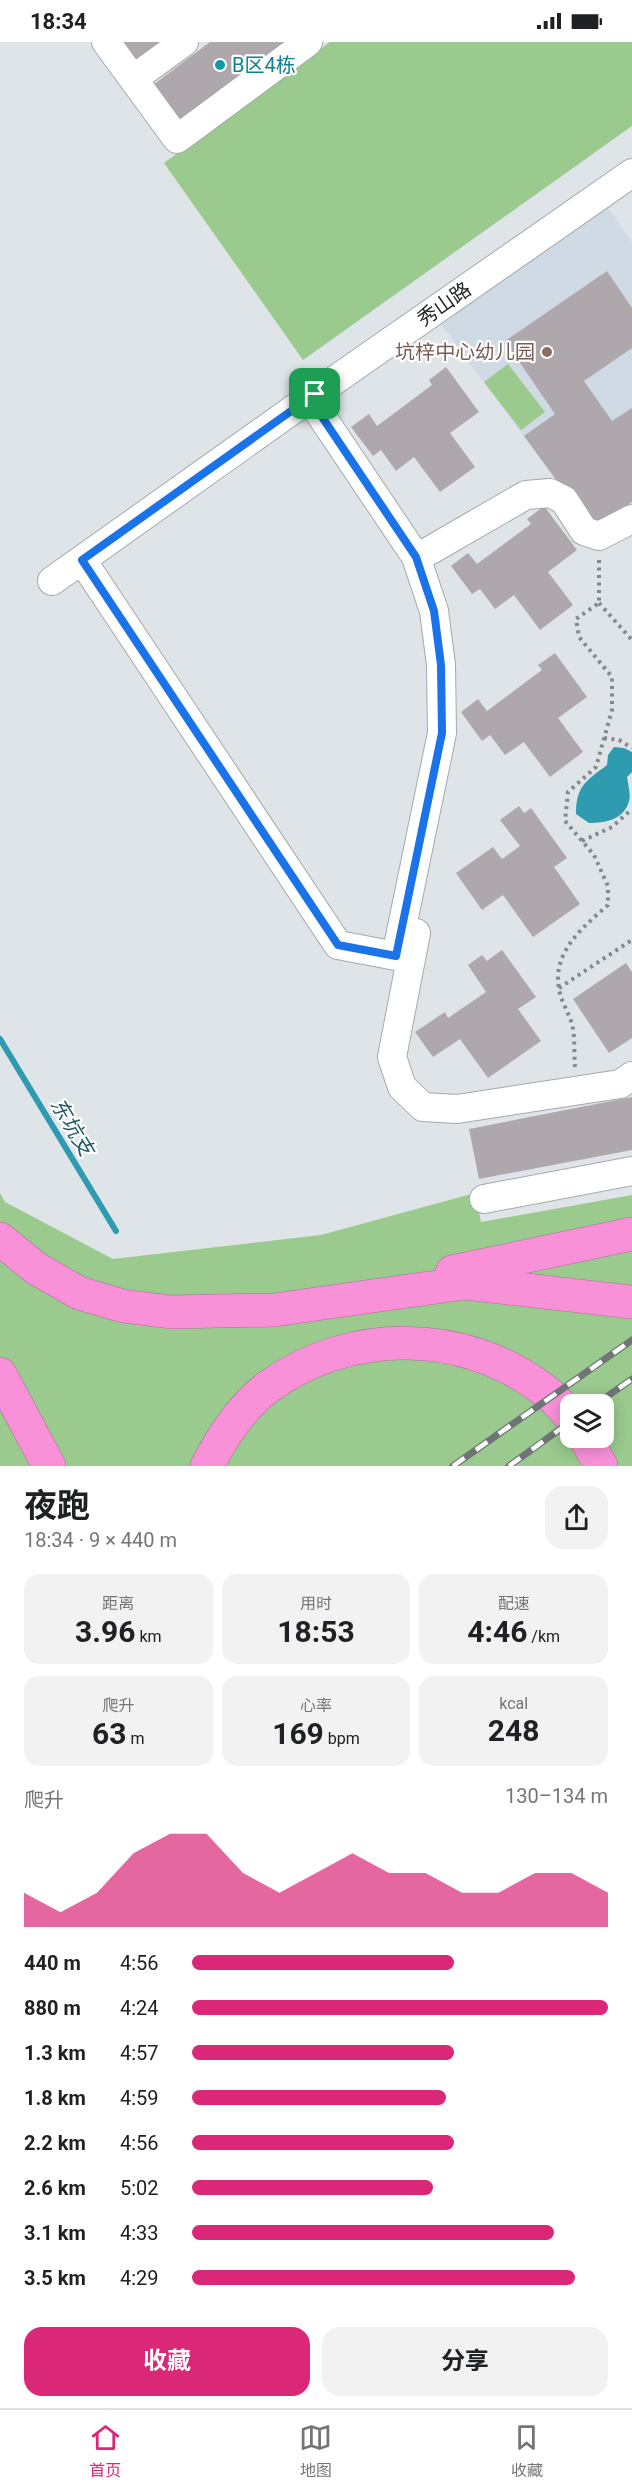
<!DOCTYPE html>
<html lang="zh">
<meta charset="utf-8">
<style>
:root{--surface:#fff;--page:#f2f2f2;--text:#202124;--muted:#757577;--line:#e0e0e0;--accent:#db2777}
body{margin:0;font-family:Roboto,"Noto Sans SC",sans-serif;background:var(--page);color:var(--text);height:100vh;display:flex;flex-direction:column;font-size:22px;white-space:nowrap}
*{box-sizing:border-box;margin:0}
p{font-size:20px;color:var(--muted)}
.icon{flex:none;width:33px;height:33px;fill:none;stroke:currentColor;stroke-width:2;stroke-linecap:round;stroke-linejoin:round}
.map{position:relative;height:1424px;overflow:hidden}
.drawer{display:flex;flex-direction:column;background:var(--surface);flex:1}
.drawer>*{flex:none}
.fabs{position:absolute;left:560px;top:1352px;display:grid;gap:12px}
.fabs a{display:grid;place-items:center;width:54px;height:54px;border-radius:12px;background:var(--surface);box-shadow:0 3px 15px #0003;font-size:30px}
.pin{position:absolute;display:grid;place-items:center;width:51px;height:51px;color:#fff;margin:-26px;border-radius:12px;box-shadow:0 3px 9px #0006}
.round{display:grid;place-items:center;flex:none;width:63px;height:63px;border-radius:18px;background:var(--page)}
.overview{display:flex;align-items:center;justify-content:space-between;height:102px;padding:0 24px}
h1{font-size:33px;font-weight:700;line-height:45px}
.figures{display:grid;grid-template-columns:repeat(3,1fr);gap:9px;height:102px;padding:6px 24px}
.figures div{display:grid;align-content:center;border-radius:15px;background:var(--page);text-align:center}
.figures b{font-size:30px;font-weight:700}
.figures small{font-size:16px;font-weight:400}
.figures p{font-size:16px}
.chart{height:168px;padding:12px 24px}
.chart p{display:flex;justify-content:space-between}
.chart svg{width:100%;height:108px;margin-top:6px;fill:var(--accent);opacity:.7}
.button{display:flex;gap:12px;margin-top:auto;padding:12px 24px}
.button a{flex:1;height:69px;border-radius:18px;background:var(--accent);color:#fff;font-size:24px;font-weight:700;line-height:69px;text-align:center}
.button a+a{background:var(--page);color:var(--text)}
ul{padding:0 24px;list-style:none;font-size:20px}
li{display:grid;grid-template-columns:96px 72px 1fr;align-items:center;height:45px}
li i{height:15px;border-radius:8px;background:var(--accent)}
.status{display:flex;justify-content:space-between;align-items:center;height:42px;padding:0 30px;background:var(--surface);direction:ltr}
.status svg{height:16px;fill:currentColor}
.menu{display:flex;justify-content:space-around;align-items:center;height:84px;border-top:2px solid var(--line);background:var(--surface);font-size:16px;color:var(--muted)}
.menu a{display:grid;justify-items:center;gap:3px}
.menu .on{color:var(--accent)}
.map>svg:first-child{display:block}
.built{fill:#d0dae5}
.green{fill:#9aca8d;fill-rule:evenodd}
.water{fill:#2e9bb1}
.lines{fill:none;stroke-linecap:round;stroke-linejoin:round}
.stream{stroke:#2e9bb1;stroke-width:6}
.building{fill:#aea7ab}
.minor-casing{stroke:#a4a9ad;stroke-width:30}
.highway-casing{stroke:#ae6b9b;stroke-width:34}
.path{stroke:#84878b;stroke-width:4;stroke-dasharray:3 4.5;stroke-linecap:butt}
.minor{stroke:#fff;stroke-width:28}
.highway{stroke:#f991d9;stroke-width:33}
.rail-casing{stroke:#707477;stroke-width:7}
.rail{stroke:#fff;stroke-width:4.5;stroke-dasharray:14;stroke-linecap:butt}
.route-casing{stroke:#fff;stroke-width:12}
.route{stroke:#1a73e8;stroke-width:8}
.culture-dot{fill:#0f9aa8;stroke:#fff;stroke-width:2}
.education-dot{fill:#8d6e63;stroke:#fff;stroke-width:2}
.labels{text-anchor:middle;stroke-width:4.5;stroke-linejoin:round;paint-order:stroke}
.culture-label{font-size:20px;fill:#0d838f;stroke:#fff;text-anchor:start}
.street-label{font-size:20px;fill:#232527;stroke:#fff}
.education-label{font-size:20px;fill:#785e54;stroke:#fff;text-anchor:end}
.water-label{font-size:21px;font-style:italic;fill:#245d69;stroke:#fff}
</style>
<div class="status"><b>18:34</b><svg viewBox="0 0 49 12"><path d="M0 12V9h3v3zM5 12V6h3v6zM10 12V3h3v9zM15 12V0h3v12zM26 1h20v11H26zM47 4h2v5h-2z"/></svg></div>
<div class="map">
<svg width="632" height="1424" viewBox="0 0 632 1424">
<rect width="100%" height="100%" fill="#dfe4e9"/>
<!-- built -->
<path class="built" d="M 606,163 L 632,200 L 632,460 L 593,488 L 440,281 Z"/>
<!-- green -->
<path class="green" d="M 330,0 L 632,0 L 632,84 L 303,318 L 164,121 Z
M 508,322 L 545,370 L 521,388 L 484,340 Z
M 0,1151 L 5,1160 L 113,1217 L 321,1193 L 475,1151 L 481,1180 L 632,1153 L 632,1424 L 0,1424 ZM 570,1362 L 603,1362 L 603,1395 L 570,1395 Z"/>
<!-- water -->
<path class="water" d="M 614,705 L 624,706 L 632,710 L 632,730 L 627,735 C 628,742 631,753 629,759 C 624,778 605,781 589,781 L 576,772 C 576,744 586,739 607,723 L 608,713 Z"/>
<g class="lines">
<!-- stream -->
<path class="stream" d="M 0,997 L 116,1189"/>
</g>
<!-- building -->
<path class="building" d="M 121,0 L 164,0 L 138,20 Z
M 210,0 L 292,0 L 177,83 L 149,46 Z
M 607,229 L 632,266 L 632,306 L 584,339 L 612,379 L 632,366 L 632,460 L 593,488 L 524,394 L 555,372 L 505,299 Z
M 446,325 L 479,370 L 450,391 L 475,425 L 440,450 L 414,415 L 396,429 L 381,408 L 373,414 L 351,385 L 369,372 L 377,384 L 432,343 L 429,338 Z
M 544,464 L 577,508 L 548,530 L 573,563 L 540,588 L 514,553 L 495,567 L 480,547 L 472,552 L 451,524 L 468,511 L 477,522 L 531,482 L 527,477 Z
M 555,611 L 587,655 L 558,676 L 583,710 L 550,735 L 524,700 L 505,713 L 490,693 L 482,699 L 461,670 L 478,657 L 487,669 L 542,628 L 538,623 Z
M 519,764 L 524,771 L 531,766 L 567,816 L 554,825 L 580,862 L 533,895 L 503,853 L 482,868 L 456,831 L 493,805 L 502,817 L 520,804 L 500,778 Z
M 502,908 L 536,955 L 518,967 L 541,999 L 488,1036 L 460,997 L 433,1015 L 415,990 L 445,970 L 448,976 L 486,950 L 468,923 L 482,913 L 487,919 Z
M 626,921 L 632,930 L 632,996 L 609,1011 L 573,957 Z
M 632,1055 L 632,1108 L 479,1137 L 469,1087 Z"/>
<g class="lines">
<defs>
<path id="minor" d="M 106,0 L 177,97 L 308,0
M 133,37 L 184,0
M 429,509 L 526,453 L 550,451 L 564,458 L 584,489 L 599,494 L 632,477
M 82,518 L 338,903 L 396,914 L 442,691 L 441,623 L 434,569 L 416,515 L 316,366 L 315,352
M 52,539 L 315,352 L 632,131
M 416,891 L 392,1015 L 402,1045 L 423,1065 L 457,1067 L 620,1042 L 632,1034
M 484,1157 L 632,1129"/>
<path id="highway" d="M 0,1197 L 37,1227 L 79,1251 L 123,1264 L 171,1270 L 274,1268 L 465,1241 L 632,1260
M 452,1230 L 632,1192
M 0,1332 L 49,1424
M 585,1395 L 601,1424
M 207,1424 C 222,1395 241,1365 268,1345 C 349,1286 464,1286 544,1348 C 554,1355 562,1365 570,1374"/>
</defs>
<!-- minor casing -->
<use href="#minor" class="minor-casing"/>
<!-- highway casing -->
<use href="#highway" class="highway-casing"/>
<!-- path -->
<path class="path" d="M 599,561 L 632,598
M 604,696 L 619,698 L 632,706
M 582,799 L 612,785 L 632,767
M 559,946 L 632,898
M 575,1025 C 574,1013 575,999 573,987 C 571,973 561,961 559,947 C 552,910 583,885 608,863 L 608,844 L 594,813 L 565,779 L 568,750 L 596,725 L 612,668 L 612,635 L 579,595 L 576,577 L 599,561 L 599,518"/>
<!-- minor -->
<use href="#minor" class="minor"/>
<!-- highway -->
<use href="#highway" class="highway"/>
<defs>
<path id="rail" d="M 596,1362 L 632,1337
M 453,1424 L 632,1298
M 509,1424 L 570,1380"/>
</defs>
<!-- rail casing -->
<use href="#rail" class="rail-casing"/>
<!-- rail -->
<use href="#rail" class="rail"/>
</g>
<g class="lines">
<defs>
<path id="route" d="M 315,352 L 316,366 L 416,515 L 434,569 L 441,623 L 442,691 L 396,914 L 338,903 L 82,518 Z"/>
</defs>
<!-- route casing -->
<use href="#route" class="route-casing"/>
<!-- route -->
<use href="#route" class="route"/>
</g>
<!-- markers -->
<circle class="culture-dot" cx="220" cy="23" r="6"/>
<circle class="education-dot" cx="547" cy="310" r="6"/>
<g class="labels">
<!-- culture labels -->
<g class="culture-label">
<text x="232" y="30">B区4栋</text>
</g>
<!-- street labels -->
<g class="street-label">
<text transform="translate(444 262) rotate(-35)" y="7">秀山路</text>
</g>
<!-- education labels -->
<g class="education-label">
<text x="535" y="317">坑梓中心幼儿园</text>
</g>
<!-- water labels -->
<g class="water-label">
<text transform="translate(72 1085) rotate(59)" y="7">东坑支</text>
</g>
</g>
</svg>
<div class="fabs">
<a><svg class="icon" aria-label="layers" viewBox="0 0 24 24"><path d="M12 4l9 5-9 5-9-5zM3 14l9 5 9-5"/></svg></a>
</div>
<div class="pin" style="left:315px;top:352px;background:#1e9e55"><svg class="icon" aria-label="arrive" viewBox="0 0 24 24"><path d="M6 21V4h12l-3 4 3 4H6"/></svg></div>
</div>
<section class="drawer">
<div class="overview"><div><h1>夜跑</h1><p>18:34 · 9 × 440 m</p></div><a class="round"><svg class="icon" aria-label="share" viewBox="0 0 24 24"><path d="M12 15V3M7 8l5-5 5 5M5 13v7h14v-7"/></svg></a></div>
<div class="figures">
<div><p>距离</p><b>3.96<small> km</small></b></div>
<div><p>用时</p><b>18:53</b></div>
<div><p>配速</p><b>4:46<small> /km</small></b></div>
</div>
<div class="figures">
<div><p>爬升</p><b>63<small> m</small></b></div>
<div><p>心率</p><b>169<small> bpm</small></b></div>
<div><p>kcal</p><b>248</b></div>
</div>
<div class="chart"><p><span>爬升</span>130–134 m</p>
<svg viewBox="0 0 160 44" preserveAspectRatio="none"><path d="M0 44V30L10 38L20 30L30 14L40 6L50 6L60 22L70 30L80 22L90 14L100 22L110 22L120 30L130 30L140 22L150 22L160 30V44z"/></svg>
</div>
<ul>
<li><b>440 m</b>4:56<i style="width:63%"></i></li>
<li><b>880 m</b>4:24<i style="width:100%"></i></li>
<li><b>1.3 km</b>4:57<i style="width:63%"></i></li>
<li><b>1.8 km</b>4:59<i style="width:61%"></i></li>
<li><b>2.2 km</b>4:56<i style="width:63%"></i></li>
<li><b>2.6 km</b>5:02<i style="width:58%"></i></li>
<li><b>3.1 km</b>4:33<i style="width:87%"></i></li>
<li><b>3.5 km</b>4:29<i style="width:92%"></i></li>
</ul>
<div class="button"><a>收藏</a><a>分享</a></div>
</section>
<nav class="menu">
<a class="on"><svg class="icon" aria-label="home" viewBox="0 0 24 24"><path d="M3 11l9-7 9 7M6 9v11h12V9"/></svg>首页</a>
<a><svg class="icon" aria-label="map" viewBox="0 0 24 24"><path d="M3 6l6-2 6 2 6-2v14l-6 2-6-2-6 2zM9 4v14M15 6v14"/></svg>地图</a>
<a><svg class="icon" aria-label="saved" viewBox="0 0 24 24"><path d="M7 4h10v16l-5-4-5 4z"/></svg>收藏</a>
</nav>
